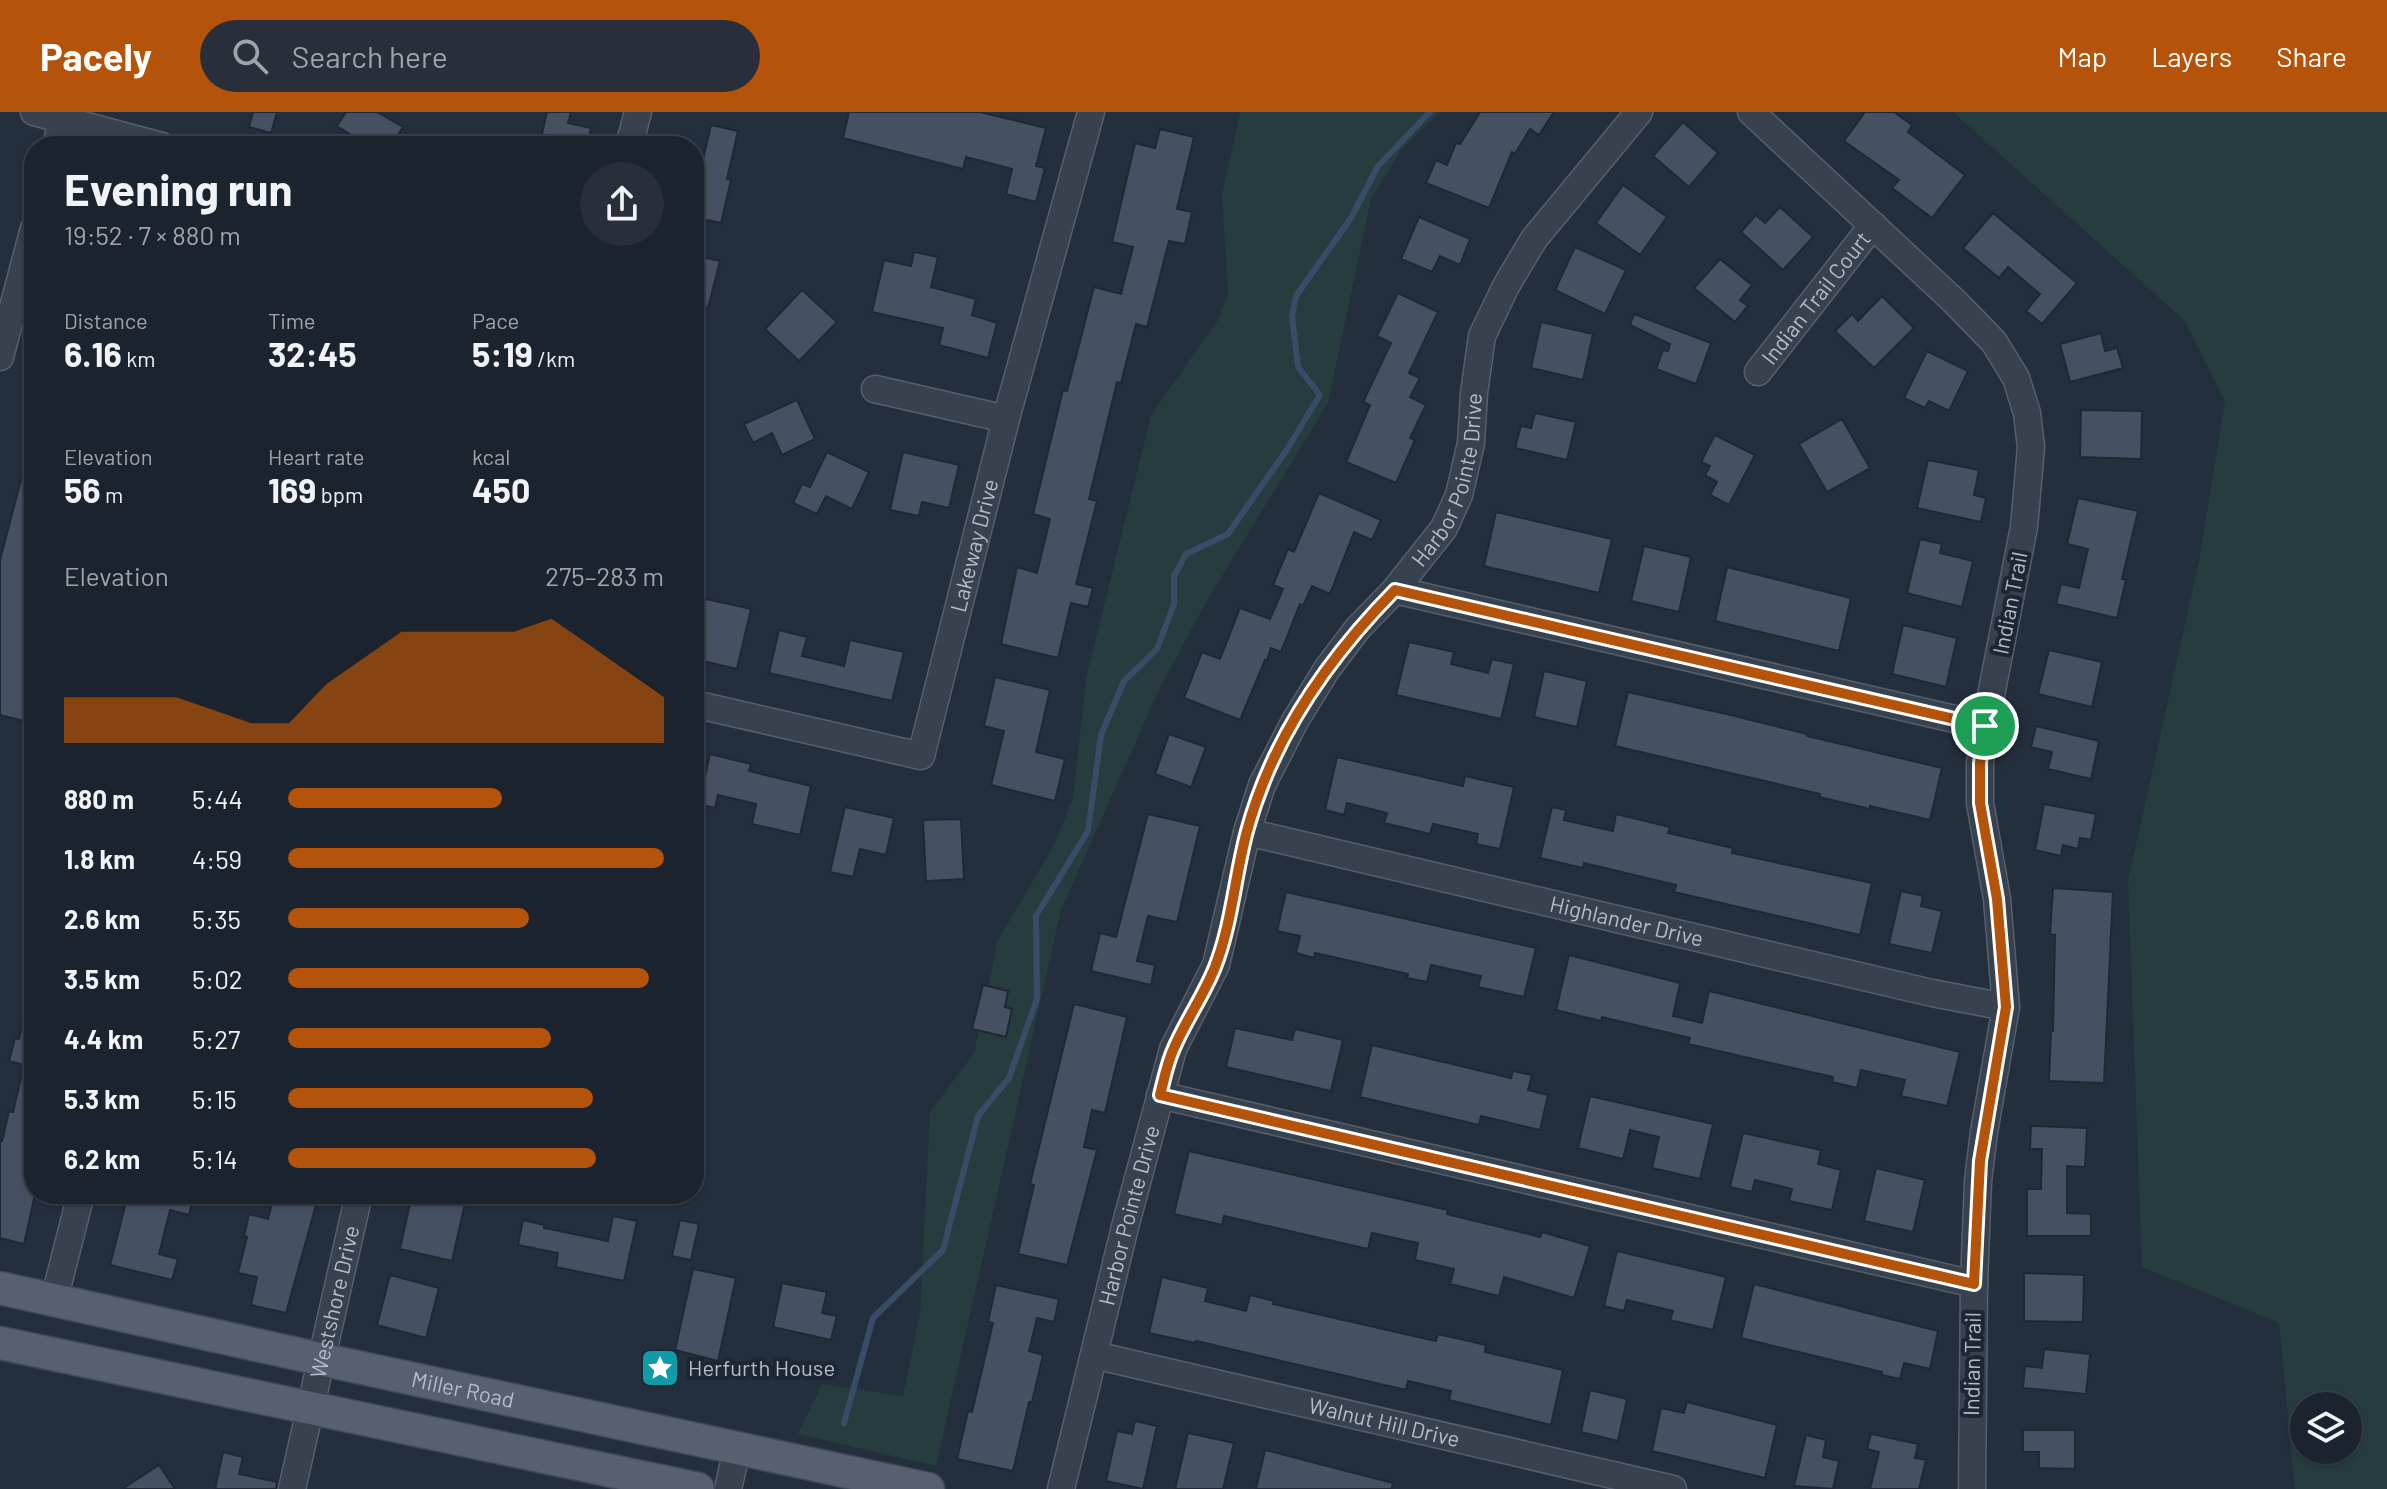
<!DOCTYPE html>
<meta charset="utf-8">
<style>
:root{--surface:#1b232e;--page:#282f3a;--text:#f1f3f6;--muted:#a0a4aa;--line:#39404a;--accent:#b45309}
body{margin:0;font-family:Barlow,sans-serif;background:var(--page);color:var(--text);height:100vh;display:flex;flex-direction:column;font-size:30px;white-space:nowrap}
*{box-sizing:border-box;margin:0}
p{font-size:26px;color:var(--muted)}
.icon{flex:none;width:44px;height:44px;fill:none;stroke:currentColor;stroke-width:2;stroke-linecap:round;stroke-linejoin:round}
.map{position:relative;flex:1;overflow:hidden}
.drawer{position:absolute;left:24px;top:24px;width:680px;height:1068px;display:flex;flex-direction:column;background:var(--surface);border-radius:32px;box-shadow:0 2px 6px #0004,0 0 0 2px var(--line)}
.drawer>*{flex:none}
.buttons{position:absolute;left:2290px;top:1280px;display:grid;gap:16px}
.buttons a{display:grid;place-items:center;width:72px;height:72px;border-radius:50%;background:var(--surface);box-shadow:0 2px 6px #0004,0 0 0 2px var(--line);font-size:40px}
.pin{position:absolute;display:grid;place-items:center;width:68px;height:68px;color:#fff;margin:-34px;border:4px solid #fff;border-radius:50%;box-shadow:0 2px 8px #0007}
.round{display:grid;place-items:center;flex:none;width:84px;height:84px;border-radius:42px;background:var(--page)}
.overview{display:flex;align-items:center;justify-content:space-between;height:136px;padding:0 40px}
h1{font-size:44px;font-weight:700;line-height:60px}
.stats{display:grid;grid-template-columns:repeat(3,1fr);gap:12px;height:136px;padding:8px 40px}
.stats div{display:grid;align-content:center}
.stats b{font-size:34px;font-weight:700}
.stats small{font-size:22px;font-weight:400}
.stats p{font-size:22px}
.chart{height:224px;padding:16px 40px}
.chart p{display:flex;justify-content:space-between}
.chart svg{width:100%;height:144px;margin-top:8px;fill:var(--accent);opacity:.7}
ul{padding:0 40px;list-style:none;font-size:26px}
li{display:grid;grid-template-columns:128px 96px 1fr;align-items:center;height:60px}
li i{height:20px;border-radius:10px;background:var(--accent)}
header{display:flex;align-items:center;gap:48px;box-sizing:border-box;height:112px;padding:0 40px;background:var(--accent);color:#fff}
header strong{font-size:38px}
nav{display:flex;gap:44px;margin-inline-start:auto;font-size:28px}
.search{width:560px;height:72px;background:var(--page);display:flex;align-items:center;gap:20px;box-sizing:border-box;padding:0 28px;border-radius:44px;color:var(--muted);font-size:30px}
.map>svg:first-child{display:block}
.green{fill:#263c3f;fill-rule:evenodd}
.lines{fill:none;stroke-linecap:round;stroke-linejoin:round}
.stream{stroke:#394c67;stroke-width:6}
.building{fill:#455162;stroke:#1f2835;stroke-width:2}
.minor-casing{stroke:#565f6c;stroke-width:29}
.major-casing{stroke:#414a57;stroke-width:35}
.minor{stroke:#38414e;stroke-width:26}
.major{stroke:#56606e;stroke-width:32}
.route-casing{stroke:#fff;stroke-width:16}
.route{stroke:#b45309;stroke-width:10}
.labels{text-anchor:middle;stroke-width:8;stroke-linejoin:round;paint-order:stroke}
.street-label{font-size:22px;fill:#b4bcc9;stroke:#1d2633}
.poi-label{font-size:22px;fill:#b4bcc9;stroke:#1d2633;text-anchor:start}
</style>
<header>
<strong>Pacely</strong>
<div class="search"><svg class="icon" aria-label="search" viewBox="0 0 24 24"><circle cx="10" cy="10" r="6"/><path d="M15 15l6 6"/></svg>Search here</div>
<nav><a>Map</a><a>Layers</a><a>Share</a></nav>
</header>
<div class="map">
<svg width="2387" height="1377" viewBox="0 0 2387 1377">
<rect width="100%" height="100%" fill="#242f3e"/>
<!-- green -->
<path class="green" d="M 1240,0 L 1440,0 L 1401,38 L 1371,87 L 1328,291 L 1205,492 L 1159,578 L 1061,798 L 936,1354 L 798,1322 L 822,1272 L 903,1284 L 920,1202 L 930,1000 L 974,941 L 998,828 L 1054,733 L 1073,686 L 1086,567 L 1151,303 L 1218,208 L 1228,180 L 1222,83 Z
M 1953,0 L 2387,0 L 2387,1377 L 2295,1377 L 2279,1211 L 2142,1155 L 2128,768 L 2199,449 L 2225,289 L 2185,209 ZM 2304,1294 L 2348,1294 L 2348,1338 L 2304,1338 Z"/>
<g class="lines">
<!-- stream -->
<path class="stream" d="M 844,1311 L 873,1206 L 943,1138 L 978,1004 L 1009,966 L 1037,887 L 1036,804 L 1088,719 L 1101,623 L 1124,569 L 1157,537 L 1174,492 L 1174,464 L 1186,442 L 1228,422 L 1286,339 L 1320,283 L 1298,255 L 1292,204 L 1296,184 L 1351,106 L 1378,54 L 1430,0"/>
</g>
<!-- building -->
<path class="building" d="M 253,0 L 277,0 L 271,21 L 249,15 Z
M 346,0 L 377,0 L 403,15 L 391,34 L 369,34 L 337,14 Z
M 547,0 L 571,0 L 568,11 L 591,16 L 587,34 L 539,34 Z
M 849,0 L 980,0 L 1046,16 L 1036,54 L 1045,56 L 1036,90 L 1006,82 L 1012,57 L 966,45 L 963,57 L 843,26 Z
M 1480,0 L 1554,0 L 1539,23 L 1530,17 L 1515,42 L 1512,40 L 1489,96 L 1426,71 L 1436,48 L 1447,53 L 1456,31 L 1460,32 Z
M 1865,0 L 1894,0 L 1912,13 L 1908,20 L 1965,63 L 1932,106 L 1892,76 L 1899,68 L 1844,29 Z
M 1683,10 L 1718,41 L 1689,75 L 1653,44 Z
M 711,13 L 738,19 L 727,67 L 731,68 L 721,111 L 694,105 L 694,59 L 700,60 Z
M 1160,17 L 1194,25 L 1177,97 L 1192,100 L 1185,132 L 1169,129 L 1147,215 L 1136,212 L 1121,271 L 1117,270 L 1089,387 L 1097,389 L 1076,472 L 1093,476 L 1088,495 L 1071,491 L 1058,546 L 1001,532 L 1017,455 L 1037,461 L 1050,407 L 1033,402 L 1063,278 L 1067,279 L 1094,175 L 1121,182 L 1133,135 L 1112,130 L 1135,31 L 1155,36 Z
M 1623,73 L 1667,105 L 1640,143 L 1596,111 Z
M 1780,95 L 1813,125 L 1783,158 L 1741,120 L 1756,103 L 1765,111 Z
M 1993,101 L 2077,171 L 2042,212 L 2026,199 L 2040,182 L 2008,155 L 1999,166 L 1963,136 Z
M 1419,105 L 1470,127 L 1460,153 L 1440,144 L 1432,160 L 1401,147 Z
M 1575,135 L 1626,158 L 1605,202 L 1555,178 Z
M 914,140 L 938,145 L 931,175 L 976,187 L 972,203 L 997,211 L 988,246 L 939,233 L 943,216 L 872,200 L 884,148 L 911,154 Z
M 694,143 L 720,149 L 708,196 L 694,193 Z
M 1720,147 L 1752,173 L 1740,188 L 1748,194 L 1735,210 L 1694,176 Z
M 802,178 L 837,210 L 799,249 L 765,217 Z
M 1398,181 L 1438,200 L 1409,261 L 1420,266 L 1410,285 L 1426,293 L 1410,326 L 1415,328 L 1396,371 L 1346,350 L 1370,293 L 1363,290 L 1391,231 L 1377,224 Z
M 1882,184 L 1914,216 L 1874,256 L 1835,219 L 1852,202 L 1858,209 Z
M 1634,202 L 1711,231 L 1696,272 L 1656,257 L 1663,238 L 1668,239 L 1670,232 L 1630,213 Z
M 1541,210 L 1593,222 L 1583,268 L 1531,256 Z
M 2101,221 L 2105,239 L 2117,236 L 2123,256 L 2070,270 L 2060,232 Z
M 1927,239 L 1968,259 L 1949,299 L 1929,289 L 1925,296 L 1904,286 Z
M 797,288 L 815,327 L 782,343 L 772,321 L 753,331 L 744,312 Z
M 2081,298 L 2142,299 L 2141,347 L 2080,345 Z
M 1535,301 L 1576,310 L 1567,348 L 1515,336 L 1521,314 L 1531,316 Z
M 1842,307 L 1870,356 L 1827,380 L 1799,332 Z
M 1715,323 L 1755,343 L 1729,393 L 1710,383 L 1717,370 L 1705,363 L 1710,354 L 1701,350 Z
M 827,340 L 869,360 L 852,397 L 826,384 L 817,402 L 793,391 L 802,372 L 810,375 Z
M 903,340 L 959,353 L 949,396 L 922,390 L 919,404 L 890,398 Z
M 28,341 L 34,341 L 34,564 L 24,609 L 0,603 L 0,448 Z
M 1928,348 L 1979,358 L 1974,383 L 1986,386 L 1981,410 L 1917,396 Z
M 1319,381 L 1381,408 L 1372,428 L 1354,420 L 1330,482 L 1312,474 L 1303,494 L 1300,492 L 1281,540 L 1271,536 L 1267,548 L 1265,548 L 1240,608 L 1184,586 L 1202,540 L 1220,547 L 1240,496 L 1270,507 L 1283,477 L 1273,473 L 1288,437 L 1294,440 Z
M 2078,386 L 2138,399 L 2122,467 L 2126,468 L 2117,506 L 2056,492 L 2061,472 L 2079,476 L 2088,437 L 2067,432 Z
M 1496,400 L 1612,427 L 1599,481 L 1484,454 Z
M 1920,427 L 1942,432 L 1940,441 L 1973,449 L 1962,495 L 1907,481 Z
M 1644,434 L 1691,445 L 1679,500 L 1631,489 Z
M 1727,455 L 1851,486 L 1839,539 L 1715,509 Z
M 702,486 L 751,497 L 737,557 L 694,547 L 694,521 Z
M 1903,513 L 1957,526 L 1946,575 L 1892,562 Z
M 779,518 L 807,525 L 802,544 L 844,554 L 850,528 L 904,540 L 892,589 L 769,561 Z
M 1409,530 L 1454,540 L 1451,552 L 1488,561 L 1492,547 L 1514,552 L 1501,607 L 1396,583 Z
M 2049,538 L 2102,550 L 2092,595 L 2038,582 Z
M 1544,559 L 1587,569 L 1577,615 L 1534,605 Z
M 995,565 L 1050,578 L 1036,640 L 1065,647 L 1055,689 L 991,673 L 1004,619 L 984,614 Z
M 1628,580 L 1735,604 L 1807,622 L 1807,624 L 1942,656 L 1930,708 L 1870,694 L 1870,697 L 1819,685 L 1820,682 L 1615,634 Z
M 2036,614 L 2099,629 L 2091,667 L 2048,657 L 2052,640 L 2031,635 Z
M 1169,622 L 1206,635 L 1191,675 L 1155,662 Z
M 710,642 L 751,652 L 749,659 L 811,674 L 800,723 L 752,712 L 756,692 L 718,683 L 715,696 L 694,691 L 694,671 L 703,673 Z
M 1337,645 L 1463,674 L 1465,664 L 1514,675 L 1500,737 L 1476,732 L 1478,722 L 1433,712 L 1430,722 L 1384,711 L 1387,701 L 1347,691 L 1344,703 L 1325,698 Z
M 2044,692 L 2096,702 L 2091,728 L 2080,726 L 2078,737 L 2063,733 L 2061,744 L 2035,738 Z
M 845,695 L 894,706 L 886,743 L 860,737 L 853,765 L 830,760 Z
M 1552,695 L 1566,698 L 1564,708 L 1613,719 L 1616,702 L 1670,715 L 1668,721 L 1733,736 L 1732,741 L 1872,771 L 1860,823 L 1674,780 L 1676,773 L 1584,751 L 1583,756 L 1540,746 Z
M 1148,702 L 1200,714 L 1177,810 L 1148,804 L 1137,849 L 1155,853 L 1151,873 L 1091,859 L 1100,821 L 1116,825 Z
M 961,707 L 964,767 L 926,769 L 923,708 Z
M 2053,776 L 2113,780 L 2104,971 L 2049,969 L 2051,919 L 2053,919 L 2055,823 L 2050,822 Z
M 1901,779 L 1923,784 L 1921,794 L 1942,799 L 1932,841 L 1889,832 Z
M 1286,780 L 1536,836 L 1524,885 L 1478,875 L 1481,864 L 1431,853 L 1427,870 L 1407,866 L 1408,862 L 1315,841 L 1314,846 L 1296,841 L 1300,824 L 1277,819 Z
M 1569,843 L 1680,871 L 1673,904 L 1702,911 L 1709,879 L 1960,940 L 1947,994 L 1901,984 L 1905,968 L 1861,958 L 1857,976 L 1832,970 L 1833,965 L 1688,932 L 1690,926 L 1602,905 L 1601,909 L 1556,898 Z
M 983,873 L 1008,879 L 1005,895 L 1012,897 L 1006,925 L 972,917 Z
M 28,888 L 34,889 L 34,1087 L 24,1132 L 0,1126 L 0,1028 L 2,1029 L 9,999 L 13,1000 L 24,953 L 9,949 L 15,926 L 19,927 Z
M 1074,892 L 1127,905 L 1105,1001 L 1092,998 L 1084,1035 L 1097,1038 L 1067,1153 L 1018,1142 L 1034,1073 L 1030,1072 Z
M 1235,916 L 1292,928 L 1295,917 L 1343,928 L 1331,979 L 1226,955 Z
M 1372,933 L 1511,966 L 1513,959 L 1532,963 L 1528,978 L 1548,983 L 1540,1018 L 1481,1004 L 1479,1013 L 1360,985 Z
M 1590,984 L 1713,1012 L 1700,1067 L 1652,1056 L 1659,1025 L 1630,1018 L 1623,1047 L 1578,1036 Z
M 2031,1014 L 2087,1016 L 2085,1055 L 2067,1054 L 2067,1101 L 2091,1102 L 2091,1124 L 2027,1124 L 2027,1077 L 2041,1077 L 2042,1037 L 2030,1037 Z
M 1743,1021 L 1821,1038 L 1818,1052 L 1841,1058 L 1832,1098 L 1789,1089 L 1792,1077 L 1755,1068 L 1752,1080 L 1730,1075 Z
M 1189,1039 L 1448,1098 L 1447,1102 L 1540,1125 L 1542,1120 L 1590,1134 L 1574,1186 L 1504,1165 L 1499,1184 L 1450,1172 L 1454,1157 L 1415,1148 L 1418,1131 L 1372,1121 L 1368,1137 L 1224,1104 L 1222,1113 L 1174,1102 Z
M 1876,1056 L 1925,1068 L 1913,1120 L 1864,1109 Z
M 128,1082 L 194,1082 L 189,1103 L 170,1098 L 159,1142 L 178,1147 L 172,1168 L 110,1153 Z
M 412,1082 L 467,1082 L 452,1149 L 400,1137 Z
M 274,1083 L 316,1093 L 286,1201 L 251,1193 L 257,1165 L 238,1161 L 247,1125 L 244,1124 L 249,1102 L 268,1107 Z
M 613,1104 L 637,1109 L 624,1169 L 556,1155 L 558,1141 L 518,1133 L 523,1108 L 544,1113 L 544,1116 L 608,1129 Z
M 680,1108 L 699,1112 L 691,1148 L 672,1144 Z
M 1617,1139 L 1726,1165 L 1713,1218 L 1670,1208 L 1673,1199 L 1627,1188 L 1624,1199 L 1604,1194 Z
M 693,1157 L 736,1166 L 718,1249 L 675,1238 Z
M 2024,1161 L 2084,1163 L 2083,1210 L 2024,1209 Z
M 390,1163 L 439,1176 L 426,1226 L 377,1213 Z
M 1162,1165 L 1208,1176 L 1205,1189 L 1246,1199 L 1250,1183 L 1274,1189 L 1273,1192 L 1436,1229 L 1438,1222 L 1486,1233 L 1485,1240 L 1563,1258 L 1551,1313 L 1449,1288 L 1451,1279 L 1408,1269 L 1406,1278 L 1196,1229 L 1195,1231 L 1149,1221 Z
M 782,1171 L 827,1180 L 822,1201 L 837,1204 L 831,1228 L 773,1215 Z
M 1754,1172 L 1938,1219 L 1930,1257 L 1904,1251 L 1900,1267 L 1882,1263 L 1882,1260 L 1741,1226 Z
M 996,1173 L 1059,1187 L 1054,1210 L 1037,1206 L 1029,1239 L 1043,1243 L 1032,1290 L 1029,1290 L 1013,1359 L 957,1347 L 968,1299 L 972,1300 L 993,1211 L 988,1210 Z
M 2044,1237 L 2090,1242 L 2086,1282 L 2023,1276 L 2025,1254 L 2042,1256 Z
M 1590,1278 L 1627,1287 L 1618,1329 L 1581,1320 Z
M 1687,1290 L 1777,1313 L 1765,1366 L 1652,1339 L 1661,1296 L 1684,1301 Z
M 1135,1309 L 1157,1314 L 1143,1377 L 1106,1369 L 1117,1319 L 1132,1322 Z
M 2023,1318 L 2075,1318 L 2075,1357 L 2039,1356 L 2039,1340 L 2023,1340 Z
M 1188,1321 L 1234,1331 L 1223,1377 L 1175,1377 Z
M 1871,1322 L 1918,1332 L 1915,1346 L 1926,1348 L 1919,1377 L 1870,1377 L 1879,1340 L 1867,1337 Z
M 1806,1323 L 1826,1328 L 1823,1345 L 1839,1349 L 1833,1377 L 1794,1374 Z
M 1265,1338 L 1393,1371 L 1392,1377 L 1256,1377 Z
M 223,1340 L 243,1345 L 239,1362 L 277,1370 L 276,1377 L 215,1377 Z
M 159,1353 L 175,1377 L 122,1377 Z"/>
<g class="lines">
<defs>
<g id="minor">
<path d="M 34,0 L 162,34"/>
<path d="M 1751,0 L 1954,189 L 1994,230 L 2016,266 L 2027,301 L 2031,335 L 2024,415 L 1985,614 L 1980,651 L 1980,691 L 1997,787 L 2006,895 L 1984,1020 L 1978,1069 L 1974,1172 L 1972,1377"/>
<path d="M 56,34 L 64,0"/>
<path d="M 629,34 L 638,0"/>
<path d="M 0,245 L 34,116"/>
<path id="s1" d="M 1758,260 L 1873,113"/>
<path d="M 875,277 L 1006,307"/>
<path d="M 1395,478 L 1985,614"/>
<path id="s2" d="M 694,592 L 921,644 L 1006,307 L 1091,0"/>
<path id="s3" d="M 1247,720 L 1932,881 L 2006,895"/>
<path d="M 1160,983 L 1974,1172"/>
<path d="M 54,1188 L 81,1082"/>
<path id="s4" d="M 1094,1243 L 1673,1377"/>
<path id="s5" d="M 292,1377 L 359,1082"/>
<path d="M 728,1377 L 737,1337"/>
<path id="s6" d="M 1061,1377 L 1126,1111 L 1173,937 L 1216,853 L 1247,720 L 1262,673 L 1295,609 L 1327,557 L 1358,516 L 1395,478 L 1444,416 L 1459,383 L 1471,331 L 1474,281 L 1482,224 L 1506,174 L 1534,127 L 1639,0"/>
</g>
<g id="major">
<path id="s7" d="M 0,1176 L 320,1247 L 928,1377"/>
<path d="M 0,1231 L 698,1377"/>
</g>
</defs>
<!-- minor casing -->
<use href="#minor" class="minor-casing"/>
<!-- major casing -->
<use href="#major" class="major-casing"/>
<!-- minor -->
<use href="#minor" class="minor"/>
<!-- major -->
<use href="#major" class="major"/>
</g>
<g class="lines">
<defs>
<path id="route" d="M 1395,478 L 1985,614 L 1980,651 L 1980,691 L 1997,787 L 2006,895 L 1980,1049 L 1974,1172 L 1160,983 C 1164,968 1167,951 1174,936 C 1186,908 1204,883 1215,855 C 1232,812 1235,763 1247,719 C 1272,627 1329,545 1395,478 Z"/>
</defs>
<!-- route casing -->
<use href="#route" class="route-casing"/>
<!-- route -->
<use href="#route" class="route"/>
</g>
<!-- icons -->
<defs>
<symbol id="sight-square" viewBox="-11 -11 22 22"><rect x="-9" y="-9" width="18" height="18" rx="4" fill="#0f9aa8" stroke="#1d2633"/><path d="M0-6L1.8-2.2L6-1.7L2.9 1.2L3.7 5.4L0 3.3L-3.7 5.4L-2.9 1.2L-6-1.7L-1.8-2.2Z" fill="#fff"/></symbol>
</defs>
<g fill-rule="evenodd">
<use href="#sight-square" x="638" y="1234" width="44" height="44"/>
</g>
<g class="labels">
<!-- street labels -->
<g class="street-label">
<text dy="8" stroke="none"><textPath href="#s1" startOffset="94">Indian Trail Court</textPath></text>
<text dy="8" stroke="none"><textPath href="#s6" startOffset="1098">Harbor Pointe Drive</textPath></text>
<text dy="8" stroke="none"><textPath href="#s2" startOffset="450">Lakeway Drive</textPath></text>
<text transform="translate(2010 491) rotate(-79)" y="8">Indian Trail</text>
<text dy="8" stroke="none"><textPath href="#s3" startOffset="390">Highlander Drive</textPath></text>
<text dy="8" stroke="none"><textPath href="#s6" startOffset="282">Harbor Pointe Drive</textPath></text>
<text dy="8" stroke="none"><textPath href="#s5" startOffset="192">Westshore Drive</textPath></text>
<text transform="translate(1972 1252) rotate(-89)" y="8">Indian Trail</text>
<text dy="8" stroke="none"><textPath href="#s7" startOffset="474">Miller Road</textPath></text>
<text dy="8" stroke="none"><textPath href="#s4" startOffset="298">Walnut Hill Drive</textPath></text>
</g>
<!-- poi labels -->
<g class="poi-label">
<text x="688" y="1264">Herfurth House</text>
</g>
</g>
</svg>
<div class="buttons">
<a><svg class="icon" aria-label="layers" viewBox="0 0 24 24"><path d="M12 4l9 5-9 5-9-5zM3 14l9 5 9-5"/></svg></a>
</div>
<div class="pin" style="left:1985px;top:614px;background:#1e9e55"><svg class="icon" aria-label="arrive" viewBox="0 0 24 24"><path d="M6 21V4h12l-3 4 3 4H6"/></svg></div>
<section class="drawer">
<div class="overview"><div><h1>Evening run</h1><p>19:52 · 7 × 880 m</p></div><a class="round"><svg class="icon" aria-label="share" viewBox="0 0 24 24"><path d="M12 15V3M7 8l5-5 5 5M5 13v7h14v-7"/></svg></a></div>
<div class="stats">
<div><p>Distance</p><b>6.16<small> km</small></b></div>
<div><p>Time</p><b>32:45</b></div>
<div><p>Pace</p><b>5:19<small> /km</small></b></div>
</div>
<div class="stats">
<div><p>Elevation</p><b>56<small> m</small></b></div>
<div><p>Heart rate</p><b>169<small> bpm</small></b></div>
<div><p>kcal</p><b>450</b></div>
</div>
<div class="chart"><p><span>Elevation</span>275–283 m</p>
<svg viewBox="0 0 160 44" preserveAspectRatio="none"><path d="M0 44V30L10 30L20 30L30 30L40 34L50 38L60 38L70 26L80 18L90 10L100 10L110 10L120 10L130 6L140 14L150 22L160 30V44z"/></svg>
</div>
<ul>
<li><b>880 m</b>5:44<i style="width:57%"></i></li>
<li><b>1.8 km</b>4:59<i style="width:100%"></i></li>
<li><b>2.6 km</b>5:35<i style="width:64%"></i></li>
<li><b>3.5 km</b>5:02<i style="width:96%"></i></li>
<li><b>4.4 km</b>5:27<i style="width:70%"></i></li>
<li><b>5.3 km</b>5:15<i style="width:81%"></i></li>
<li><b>6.2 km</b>5:14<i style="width:82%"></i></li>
</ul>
</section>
</div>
